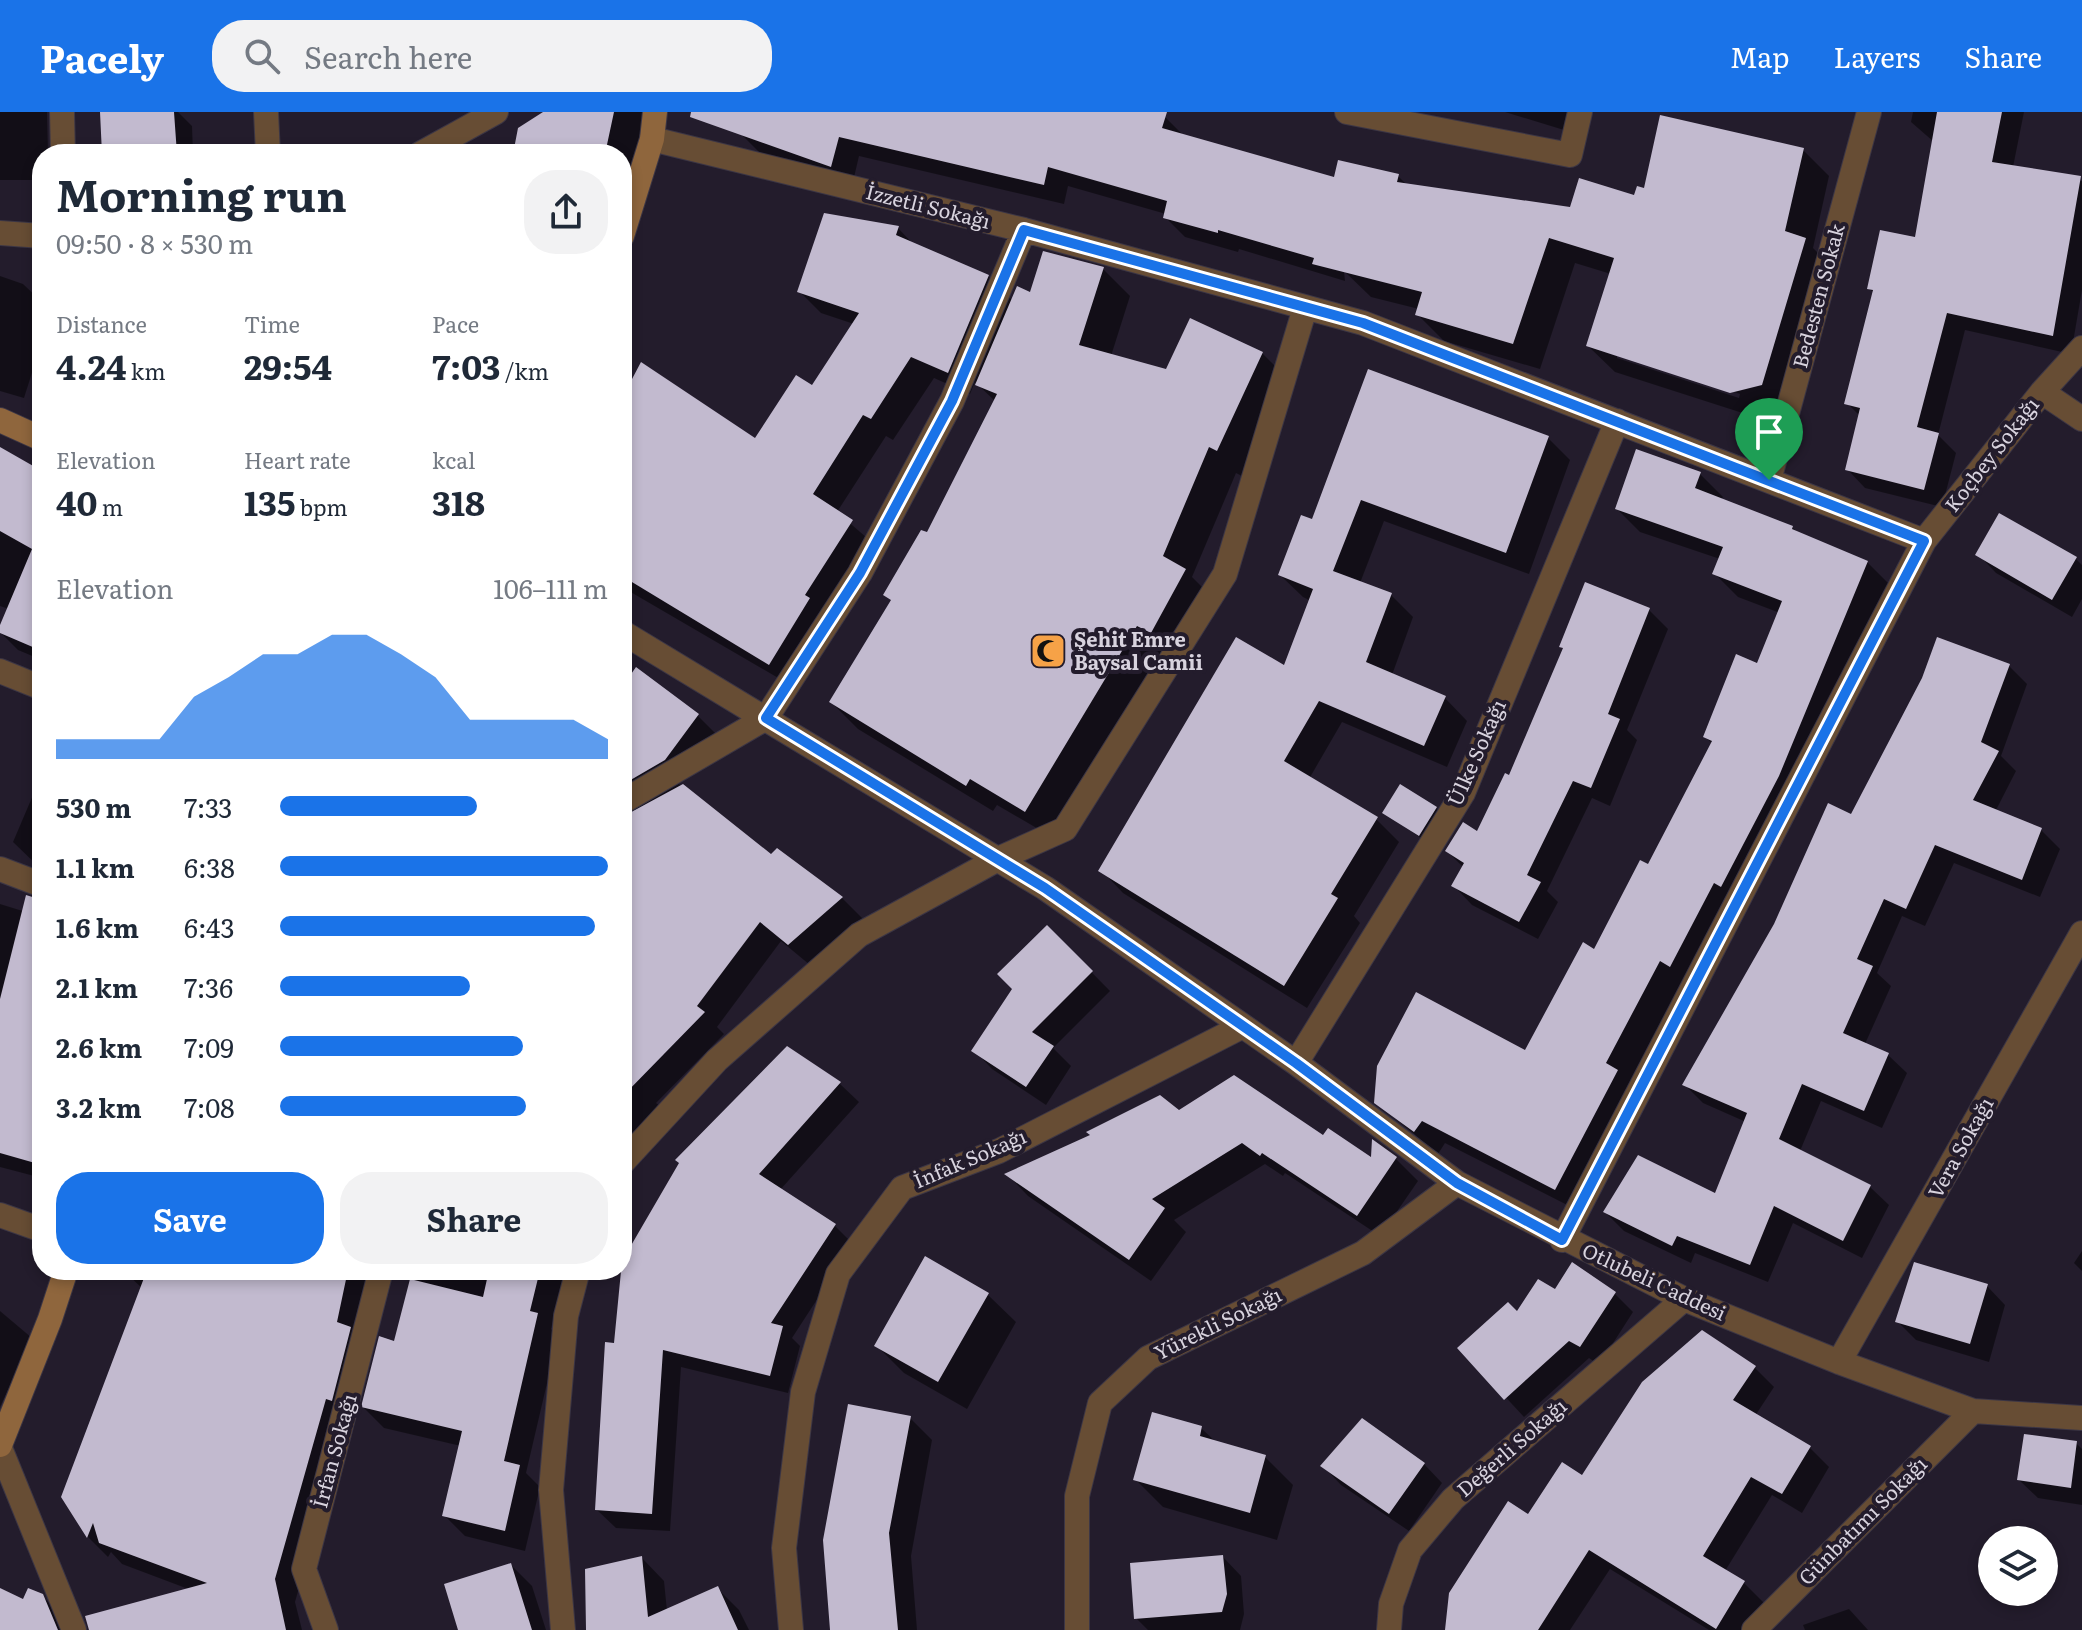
<!DOCTYPE html>
<meta charset="utf-8">
<style>
:root{--surface:#fff;--page:#f2f2f3;--text:#1f2937;--muted:#747a83;--accent:#1a73e8}
body{margin:0;font-family:Literata,serif;background:var(--page);color:var(--text);height:100vh;display:flex;flex-direction:column;font-size:30px;white-space:nowrap}
*{box-sizing:border-box;margin:0}
p{font-size:26px;color:var(--muted)}
.icon{flex:none;width:44px;height:44px;fill:none;stroke:currentColor;stroke-width:2;stroke-linecap:round;stroke-linejoin:round}
.map{position:relative;flex:1;overflow:hidden}
.side{position:absolute;left:32px;top:32px;width:600px;height:1136px;display:flex;flex-direction:column;background:var(--surface);border-radius:32px;box-shadow:0 4px 12px #0003}
.side>*{flex:none}
.buttons{position:absolute;left:1978px;top:1414px;display:grid;gap:16px}
.buttons a{display:grid;place-items:center;width:80px;height:80px;border-radius:50%;background:var(--surface);box-shadow:0 4px 12px #0003;font-size:40px}
.pin{position:absolute;display:grid;place-items:center;width:68px;height:68px;color:#fff;margin:-82px -34px;border-radius:50% 50% 50% 0;rotate:-45deg;box-shadow:0 0 8px #0007}
.pin .icon{rotate:45deg}
.round{display:grid;place-items:center;flex:none;width:84px;height:84px;border-radius:32px;background:var(--page)}
.summary{display:flex;align-items:center;justify-content:space-between;height:136px;padding:0 24px}
h1{font-size:44px;font-weight:700;line-height:60px}
.stats{display:grid;grid-template-columns:repeat(3,1fr);gap:12px;height:136px;padding:8px 24px}
.stats div{display:grid;align-content:center}
.stats b{font-size:34px;font-weight:700}
.stats small{font-size:22px;font-weight:400}
.stats p{font-size:22px}
.chart{height:224px;padding:16px 24px}
.chart p{display:flex;justify-content:space-between}
.chart svg{width:100%;height:144px;margin-top:8px;fill:var(--accent);opacity:.7}
.primary-button{display:flex;gap:16px;margin-top:auto;padding:16px 24px}
.primary-button a{flex:1;height:92px;border-radius:32px;background:var(--accent);color:#fff;font-size:32px;font-weight:700;line-height:92px;text-align:center}
.primary-button a+a{background:var(--page);color:var(--text)}
ul{padding:0 24px;list-style:none;font-size:26px}
li{display:grid;grid-template-columns:128px 96px 1fr;align-items:center;height:60px}
li i{height:20px;border-radius:10px;background:var(--accent)}
header{display:flex;align-items:center;gap:48px;box-sizing:border-box;height:112px;padding:0 40px;background:var(--accent);color:#fff}
header strong{font-size:38px}
nav{display:flex;gap:44px;margin-inline-start:auto;font-size:28px}
.search{width:560px;height:72px;background:var(--page);display:flex;align-items:center;gap:20px;box-sizing:border-box;padding:0 28px;border-radius:32px;color:var(--muted);font-size:30px}
.map>svg:first-child{display:block}
.shadow{fill:#0007;fill-rule:evenodd}
.building{fill:#c2bacf}
.lines{fill:none;stroke-linecap:round;stroke-linejoin:round}
.street-casing{stroke:#3c3645;stroke-width:26}
.secondary-casing{stroke:#3c3645;stroke-width:26}
.street{stroke:#674d34;stroke-width:24}
.secondary{stroke:#8f663d;stroke-width:24}
.route-casing{stroke:#fff;stroke-width:16}
.route{stroke:#1a73e8;stroke-width:10}
.labels{text-anchor:middle;stroke-width:8;stroke-linejoin:round;paint-order:stroke}
.street-label{font-size:20px;fill:#d8d3de;stroke:#231c2c}
.poi-label{font-size:20px;font-weight:bold;fill:#d8d3de;stroke:#231c2c;text-anchor:start}
</style>
<header>
<strong>Pacely</strong>
<div class="search"><svg class="icon" aria-label="search" viewBox="0 0 24 24"><circle cx="10" cy="10" r="6"/><path d="M15 15l6 6"/></svg>Search here</div>
<nav><a>Map</a><a>Layers</a><a>Share</a></nav>
</header>
<div class="map">
<svg width="2082" height="1518" viewBox="0 0 2082 1518">
<rect width="100%" height="100%" fill="#231c2c"/>
<!-- shadow -->
<path class="shadow" d="M 0,0 L 47,0 L 48,42 L 42,42 L 42,68 L 0,68 Z
M 102,0 L 178,0 L 192,14 L 193,42 L 104,42 Z
M 546,0 L 646,0 L 622,106 L 622,42 L 515,42 Z
M 740,0 L 1148,0 L 1165,5 L 1185,25 L 1340,84 L 1398,64 L 1407,73 L 1571,97 L 1635,85 L 1645,79 L 1803,38 L 1829,64 L 1813,136 L 1831,154 L 1788,299 L 1758,306 L 1615,260 L 1588,234 L 1611,162 L 1575,151 L 1540,257 L 1444,229 L 1418,203 L 1419,197 L 1371,185 L 1344,159 L 1345,169 L 1239,137 L 1238,140 L 1185,125 L 1165,105 L 1166,102 L 1068,74 L 1064,92 L 859,44 L 852,74 L 761,42 L 740,21 ZM 1617,242 L 1740,282 L 1739,286 L 1617,246 Z
M 1505,0 L 1583,0 L 1577,22 Z
M 1913,0 L 2024,0 L 2013,55 L 2082,69 L 2082,178 L 2071,242 L 1965,218 L 1938,323 L 1956,341 L 1942,395 L 1865,376 L 1847,357 L 1860,304 L 1847,291 L 1874,181 L 1869,176 L 1917,128 L 1934,30 L 1911,10 Z
M 898,116 L 914,133 L 988,164 L 1013,189 L 1103,157 L 1130,184 L 1111,244 L 1167,260 L 1262,241 L 1289,268 L 1244,365 L 1236,361 L 1192,465 L 1212,485 L 1052,725 L 997,693 L 993,699 L 858,617 L 831,590 L 892,489 L 996,290 L 975,270 L 970,282 L 934,266 L 893,328 L 886,324 L 837,400 L 874,432 L 792,574 L 622,475 L 622,289 L 756,329 L 812,276 L 854,212 L 821,201 L 799,179 Z
M 0,164 L 23,172 L 42,190 L 42,229 L 24,286 L 0,279 Z
M 1369,259 L 1547,325 L 1570,348 L 1529,462 L 1384,409 L 1360,471 L 1391,483 L 1413,505 L 1392,563 L 1445,586 L 1467,609 L 1447,655 L 1342,610 L 1309,667 L 1376,707 L 1399,730 L 1354,804 L 1360,811 L 1307,896 L 1123,781 L 1101,758 L 1285,556 L 1311,489 L 1303,485 L 1280,463 L 1313,410 Z
M 0,353 L 42,361 L 42,548 L 18,538 L 0,520 L 9,497 L 0,494 Z
M 1700,362 L 1723,385 L 1721,388 L 1792,415 L 1799,422 L 1867,450 L 1890,473 L 1629,972 L 1640,982 L 1579,1099 L 1445,1031 L 1438,1042 L 1376,990 L 1526,941 L 1649,755 L 1713,632 L 1705,625 L 1758,553 L 1780,501 L 1738,485 L 1715,462 L 1720,447 L 1640,420 L 1617,397 Z
M 1978,442 L 2076,447 L 2082,453 L 2082,487 L 2072,505 L 1996,461 Z
M 1649,498 L 1668,517 L 1627,618 L 1637,628 L 1610,694 L 1592,686 L 1547,779 L 1558,790 L 1538,827 L 1472,793 L 1454,774 L 1463,755 L 1447,739 L 1477,722 L 1510,666 L 1564,538 L 1561,534 Z
M 2009,554 L 2027,572 L 2001,644 L 2016,659 L 1995,700 L 2041,718 L 2060,737 L 2040,785 L 1954,751 L 1925,814 L 1902,804 L 1877,861 L 1891,874 L 1865,932 L 1888,943 L 1907,961 L 1882,1016 L 1821,989 L 1800,1039 L 1870,1075 L 1889,1093 L 1862,1146 L 1793,1111 L 1768,1170 L 1695,1141 L 1691,1151 L 1624,1119 L 1605,1100 L 1716,1083 L 1746,1010 L 1703,991 L 1684,972 L 1852,704 Z
M 622,578 L 697,603 L 718,624 L 679,672 L 771,745 L 777,739 L 842,786 L 863,807 L 810,853 L 781,829 L 717,915 L 724,922 L 656,991 L 661,995 L 622,1038 Z
M 42,662 L 42,758 L 13,730 Z
M 1436,696 L 1444,705 L 1428,731 L 1384,700 Z
M 0,792 L 42,805 L 42,1066 L 0,1055 Z
M 1047,815 L 1110,879 L 1053,936 L 1071,954 L 1046,993 L 992,957 L 974,938 L 1014,877 Z
M 788,937 L 840,972 L 859,990 L 780,1078 L 834,1113 L 853,1132 L 792,1226 L 800,1234 L 788,1281 L 681,1255 L 670,1419 L 616,1416 L 597,1398 L 616,1233 Z
M 1179,1000 L 1324,1026 L 1373,1049 L 1396,1047 L 1418,1069 L 1380,1124 L 1285,1061 L 1283,1064 L 1265,1052 L 1174,1108 L 1186,1120 L 1151,1169 L 1028,1084 L 1007,1062 Z
M 2082,1139 L 2082,1159 L 2074,1151 Z
M 131,1158 L 373,1158 L 347,1307 L 295,1490 L 302,1518 L 125,1518 L 191,1478 L 122,1452 L 111,1440 L 108,1445 L 88,1425 L 63,1385 L 142,1176 L 129,1164 Z
M 414,1158 L 565,1158 L 551,1217 L 558,1224 L 526,1361 L 540,1375 L 525,1439 L 465,1424 L 444,1403 L 461,1334 L 384,1316 L 363,1295 L 396,1232 Z
M 1987,1174 L 2005,1193 L 1989,1250 L 1916,1228 L 1898,1210 Z
M 1556,1180 L 1615,1182 L 1633,1200 L 1599,1253 L 1589,1246 L 1524,1305 L 1460,1236 Z
M 988,1183 L 1016,1210 L 967,1297 L 904,1261 L 876,1233 Z
M 0,1199 L 32,1226 L 0,1295 Z
M 1754,1255 L 1774,1275 L 1755,1304 L 1809,1335 L 1829,1355 L 1802,1401 L 1772,1383 L 1725,1459 L 1744,1471 L 1764,1491 L 1747,1518 L 1709,1518 L 1610,1457 L 1570,1518 L 1447,1518 L 1528,1404 Z
M 910,1306 L 932,1328 L 911,1444 L 917,1518 L 832,1518 Z
M 1201,1316 L 1217,1331 L 1265,1345 L 1293,1373 L 1277,1428 L 1163,1395 L 1135,1367 Z
M 2076,1331 L 2082,1337 L 2082,1393 L 2038,1386 L 2019,1368 Z
M 1424,1352 L 1442,1371 L 1409,1419 L 1341,1373 L 1323,1354 Z
M 1223,1445 L 1241,1464 L 1244,1502 L 1240,1518 L 1148,1518 L 1136,1506 Z
M 642,1446 L 664,1469 L 667,1499 L 717,1476 L 739,1498 L 749,1518 L 588,1518 Z
M 511,1453 L 532,1474 L 546,1518 L 460,1518 Z
M 42,1484 L 62,1503 L 67,1518 L 0,1518 L 0,1486 L 24,1489 Z
M 1849,1497 L 1868,1518 L 1805,1518 L 1803,1513 Z"/>
<!-- building -->
<path class="building" d="M 100,0 L 174,0 L 177,42 L 102,42 Z
M 543,0 L 614,0 L 605,42 L 513,42 L 518,16 Z
M 691,0 L 1167,0 L 1162,16 L 1334,65 L 1338,48 L 1399,62 L 1397,70 L 1570,95 L 1579,66 L 1634,83 L 1637,74 L 1644,76 L 1660,3 L 1804,36 L 1785,119 L 1806,126 L 1762,273 L 1730,281 L 1586,234 L 1614,146 L 1549,126 L 1513,232 L 1415,203 L 1422,180 L 1312,152 L 1314,146 L 1218,118 L 1218,121 L 1163,106 L 1167,89 L 1048,55 L 1044,73 L 839,25 L 831,55 L 690,5 Z
M 1937,0 L 2002,0 L 1992,50 L 2081,64 L 2053,224 L 1947,201 L 1917,315 L 1939,321 L 1924,378 L 1845,358 L 1860,296 L 1844,292 L 1873,178 L 1867,177 L 1880,118 L 1915,125 Z
M 824,101 L 899,114 L 896,123 L 989,163 L 948,261 L 911,245 L 871,307 L 863,303 L 813,382 L 853,408 L 805,483 L 810,486 L 769,553 L 622,464 L 622,286 L 641,250 L 755,326 L 796,263 L 812,273 L 859,201 L 797,180 Z
M 1043,139 L 1104,155 L 1079,233 L 1166,257 L 1190,206 L 1263,240 L 1217,339 L 1209,335 L 1163,444 L 1186,457 L 1151,521 L 1137,514 L 1025,700 L 970,667 L 966,674 L 829,590 L 891,488 L 883,483 L 921,418 L 927,420 L 997,282 L 975,273 L 1017,174 L 1030,180 Z
M 1368,257 L 1549,324 L 1506,441 L 1361,388 L 1333,459 L 1392,481 L 1366,550 L 1446,584 L 1424,634 L 1319,589 L 1284,649 L 1378,705 L 1331,782 L 1338,786 L 1284,874 L 1098,759 L 1236,525 L 1284,553 L 1313,477 L 1278,463 L 1301,403 L 1312,407 Z
M 0,335 L 42,359 L 42,539 L 0,521 L 0,513 L 32,437 L 0,419 Z
M 1636,337 L 1701,360 L 1695,376 L 1793,414 L 1792,417 L 1868,449 L 1779,664 L 1721,775 L 1714,771 L 1670,855 L 1660,849 L 1606,951 L 1618,958 L 1555,1078 L 1422,1009 L 1414,1020 L 1374,991 L 1377,954 L 1416,880 L 1525,938 L 1583,830 L 1594,837 L 1640,748 L 1648,752 L 1712,629 L 1703,625 L 1736,542 L 1757,551 L 1782,489 L 1712,462 L 1723,435 L 1615,397 Z
M 1999,401 L 2077,445 L 2052,488 L 1975,443 Z
M 1585,470 L 1650,496 L 1608,602 L 1620,607 L 1591,676 L 1573,669 L 1527,763 L 1541,770 L 1519,810 L 1451,774 L 1464,751 L 1445,739 L 1463,710 L 1477,719 L 1505,661 L 1509,663 L 1563,536 L 1559,535 Z
M 1937,525 L 2010,552 L 1981,630 L 1999,639 L 1973,688 L 2042,716 L 2022,768 L 1935,733 L 1906,797 L 1884,787 L 1857,847 L 1873,854 L 1843,921 L 1889,941 L 1864,999 L 1802,972 L 1779,1027 L 1871,1073 L 1843,1129 L 1774,1094 L 1750,1153 L 1677,1124 L 1672,1134 L 1603,1100 L 1638,1043 L 1715,1081 L 1747,1001 L 1682,973 L 1774,812 L 1828,691 L 1851,702 L 1922,566 Z
M 636,555 L 699,602 L 665,648 L 622,673 L 622,575 Z
M 683,672 L 771,742 L 777,736 L 843,785 L 788,833 L 760,810 L 697,894 L 705,900 L 622,985 L 622,705 Z
M 1400,672 L 1437,695 L 1419,724 L 1382,701 Z
M 26,783 L 42,788 L 42,1053 L 0,1041 L 0,887 Z
M 1047,813 L 1093,859 L 1032,920 L 1054,934 L 1026,975 L 971,939 L 1012,877 L 997,862 Z
M 787,934 L 841,970 L 759,1062 L 836,1112 L 771,1211 L 783,1214 L 770,1264 L 663,1238 L 652,1402 L 595,1398 L 605,1230 L 614,1231 L 622,1149 L 679,1051 L 675,1048 Z
M 1234,963 L 1323,1023 L 1328,1016 L 1371,1045 L 1372,1027 L 1397,1045 L 1357,1104 L 1262,1041 L 1260,1044 L 1242,1031 L 1152,1087 L 1165,1096 L 1129,1148 L 1004,1062 L 1090,1023 L 1086,1020 L 1160,983 L 1179,998 Z
M 925,1144 L 989,1181 L 938,1270 L 874,1234 Z
M 1572,1150 L 1616,1180 L 1580,1235 L 1569,1229 L 1504,1288 L 1457,1236 L 1508,1190 L 1517,1199 L 1538,1167 L 1555,1177 Z
M 1914,1150 L 1988,1172 L 1970,1232 L 1895,1210 Z
M 147,1158 L 348,1158 L 337,1210 L 351,1215 L 332,1289 L 326,1287 L 275,1467 L 286,1518 L 89,1518 L 85,1504 L 207,1471 L 99,1431 L 93,1411 L 87,1426 L 61,1385 Z
M 489,1158 L 540,1158 L 530,1199 L 538,1201 L 504,1349 L 520,1353 L 505,1419 L 442,1404 L 462,1319 L 361,1295 L 379,1224 L 394,1229 L 410,1167 L 483,1185 Z
M 1702,1218 L 1756,1254 L 1733,1288 L 1811,1334 L 1782,1382 L 1751,1365 L 1703,1444 L 1745,1469 L 1716,1517 L 1589,1438 L 1538,1518 L 1445,1518 L 1449,1481 L 1508,1389 L 1528,1402 L 1562,1350 L 1582,1363 L 1642,1270 Z
M 848,1292 L 911,1304 L 889,1421 L 898,1518 L 830,1518 L 823,1428 Z
M 1152,1300 L 1202,1314 L 1200,1324 L 1266,1343 L 1250,1401 L 1133,1368 Z
M 1362,1306 L 1425,1351 L 1389,1402 L 1320,1354 Z
M 2024,1322 L 2077,1329 L 2071,1376 L 2017,1368 Z
M 1223,1443 L 1227,1482 L 1222,1500 L 1134,1507 L 1130,1451 Z
M 642,1444 L 648,1505 L 718,1474 L 738,1518 L 586,1518 L 585,1457 Z
M 511,1451 L 532,1518 L 458,1518 L 444,1472 Z
M 0,1476 L 23,1487 L 28,1476 L 43,1482 L 58,1518 L 0,1518 Z"/>
<g class="lines">
<defs>
<path id="street" d="M 62,0 L 63,42
M 266,0 L 268,42
M 1347,0 L 1570,43 L 1580,0
M 652,27 L 1024,118 L 1363,211 L 1924,429
M 420,42 L 496,0
M 0,121 L 42,124
M 2042,280 L 2082,307
M 1769,368 L 1869,0
M 622,520 L 1045,776 L 1296,951 L 1457,1071 L 1684,1187 L 1839,1250 L 1973,1299 L 2082,1306
M 0,559 L 42,576
M 622,690 L 766,606 L 860,461 L 952,289 L 1024,118
M 0,757 L 42,773
M 1296,951 L 1463,681 L 1617,309
M 622,1051 L 717,948 L 859,823 L 998,747 L 1065,717 L 1225,462 L 1305,196
M 0,1103 L 42,1118
M 1562,1128 L 1924,429 L 2042,280 L 2082,236
M 1839,1250 L 2082,821
M 0,1336 L 74,1518
M 326,1518 L 304,1457 L 381,1158
M 563,1518 L 551,1378 L 566,1204 L 578,1158
M 791,1518 L 784,1436 L 803,1280 L 838,1162 L 902,1076 L 999,1039 L 1243,914
M 1077,1518 L 1077,1384 L 1100,1291 L 1148,1246 L 1363,1141 L 1457,1071
M 1389,1518 L 1391,1492 L 1410,1438 L 1453,1387 L 1684,1187
M 1754,1518 L 1973,1299"/>
<path id="secondary" d="M 622,124 L 652,27 L 655,0
M 0,308 L 42,327
M 0,1333 L 50,1207 L 66,1158"/>
</defs>
<!-- street casing -->
<use href="#street" class="street-casing"/>
<!-- secondary casing -->
<use href="#secondary" class="secondary-casing"/>
<!-- street -->
<use href="#street" class="street"/>
<!-- secondary -->
<use href="#secondary" class="secondary"/>
</g>
<g class="lines">
<defs>
<path id="route" d="M 1024,118 L 1363,211 L 1924,429 L 1562,1128 L 1457,1071 L 1296,951 L 1045,776 L 766,606 L 860,461 L 952,289 Z"/>
</defs>
<!-- route casing -->
<use href="#route" class="route-casing"/>
<!-- route -->
<use href="#route" class="route"/>
</g>
<!-- icons -->
<defs>
<symbol id="mosque-square" viewBox="-11 -11 22 22"><rect x="-9" y="-9" width="18" height="18" rx="4" fill="#f6a247" stroke="#231c2c"/><path d="M3.5-4.9A6 6 0 1 0 3.5 4.9A5 5 0 1 1 3.5-4.9Z" fill="#111"/></symbol>
</defs>
<g fill-rule="evenodd">
<use href="#mosque-square" x="1028" y="519" width="40" height="40"/>
</g>
<g class="labels">
<!-- street labels -->
<g class="street-label">
<text transform="translate(928 95) rotate(14)" y="7">İzzetli Sokağı</text>
<text transform="translate(1819 184) rotate(-75)" y="7">Bedesten Sokak</text>
<text transform="translate(1992 343) rotate(-52)" y="7">Koçbey Sokağı</text>
<text transform="translate(1477 641) rotate(-66)" y="7">Ülke Sokağı</text>
<text transform="translate(1961 1036) rotate(-61)" y="7">Vera Sokağı</text>
<text transform="translate(970 1047) rotate(-23)" y="7">İnfak Sokağı</text>
<text transform="translate(1654 1170) rotate(25)" y="7">Otlubeli Caddesi</text>
<text transform="translate(1218 1212) rotate(-26)" y="7">Yürekli Sokağı</text>
<text transform="translate(1512 1336) rotate(-41)" y="7">Değerli Sokağı</text>
<text transform="translate(335 1339) rotate(-75)" y="7">İrfan Sokağı</text>
<text transform="translate(1863 1409) rotate(-45)" y="7">Günbatımı Sokağı</text>
</g>
<!-- poi labels -->
<g class="poi-label">
<text x="1074" y="535">Şehit Emre<tspan x="1074" dy="23">Baysal Camii</tspan></text>
</g>
</g>
</svg>
<div class="buttons">
<a><svg class="icon" aria-label="layers" viewBox="0 0 24 24"><path d="M12 4l9 5-9 5-9-5zM3 14l9 5 9-5"/></svg></a>
</div>
<div class="pin" style="left:1769px;top:368px;background:#1e9e55"><svg class="icon" aria-label="arrive" viewBox="0 0 24 24"><path d="M6 21V4h12l-3 4 3 4H6"/></svg></div>
<section class="side">
<div class="summary"><div><h1>Morning run</h1><p>09:50 · 8 × 530 m</p></div><a class="round"><svg class="icon" aria-label="share" viewBox="0 0 24 24"><path d="M12 15V3M7 8l5-5 5 5M5 13v7h14v-7"/></svg></a></div>
<div class="stats">
<div><p>Distance</p><b>4.24<small> km</small></b></div>
<div><p>Time</p><b>29:54</b></div>
<div><p>Pace</p><b>7:03<small> /km</small></b></div>
</div>
<div class="stats">
<div><p>Elevation</p><b>40<small> m</small></b></div>
<div><p>Heart rate</p><b>135<small> bpm</small></b></div>
<div><p>kcal</p><b>318</b></div>
</div>
<div class="chart"><p><span>Elevation</span>106–111 m</p>
<svg viewBox="0 0 160 44" preserveAspectRatio="none"><path d="M0 44V38L10 38L20 38L30 38L40 25L50 19L60 12L70 12L80 6L90 6L100 12L110 19L120 32L130 32L140 32L150 32L160 38V44z"/></svg>
</div>
<ul>
<li><b>530 m</b>7:33<i style="width:60%"></i></li>
<li><b>1.1 km</b>6:38<i style="width:100%"></i></li>
<li><b>1.6 km</b>6:43<i style="width:96%"></i></li>
<li><b>2.1 km</b>7:36<i style="width:58%"></i></li>
<li><b>2.6 km</b>7:09<i style="width:74%"></i></li>
<li><b>3.2 km</b>7:08<i style="width:75%"></i></li>
</ul>
<div class="primary-button"><a>Save</a><a>Share</a></div>
</section>
</div>
